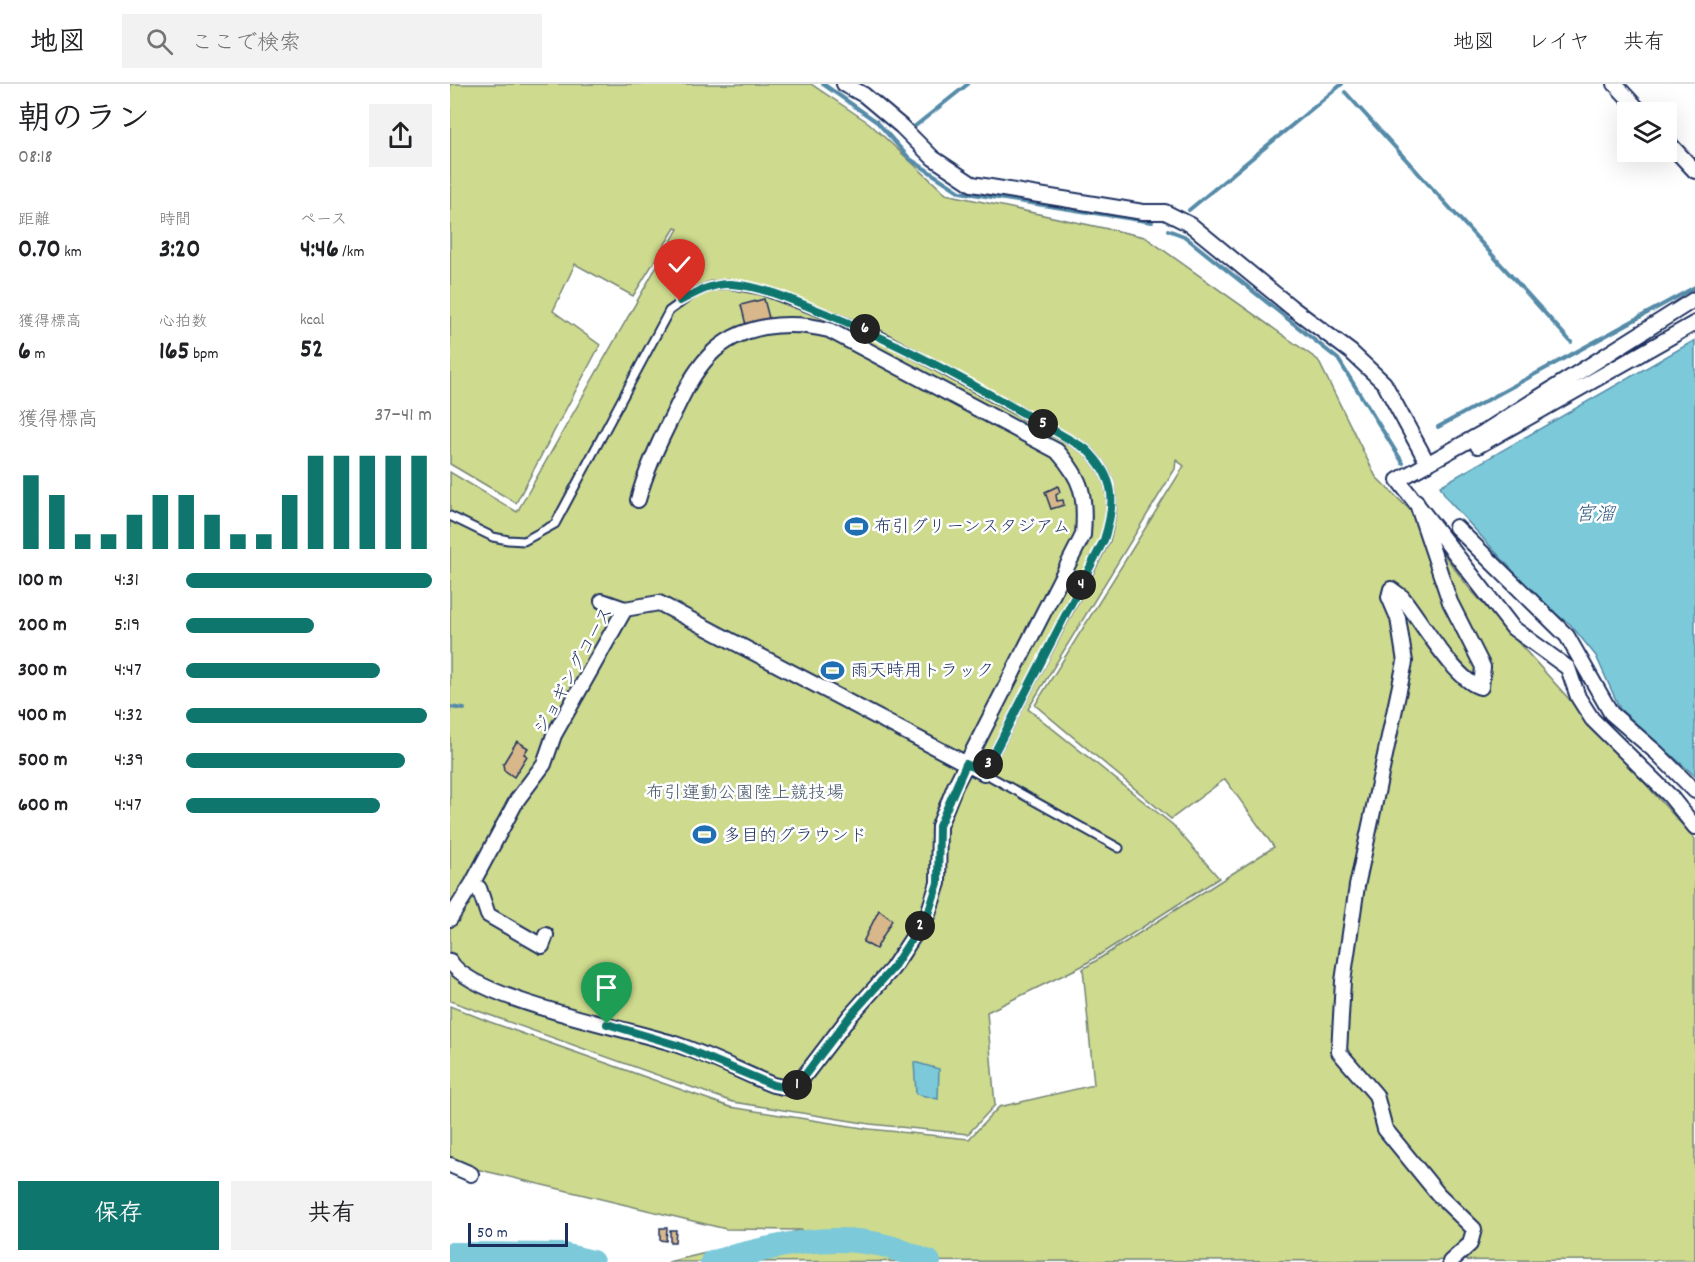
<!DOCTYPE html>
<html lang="ja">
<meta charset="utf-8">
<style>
:root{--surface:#fff;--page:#f2f2f2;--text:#202124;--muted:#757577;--line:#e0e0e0;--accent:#0f766e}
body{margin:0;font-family:Dekko,"Klee One",sans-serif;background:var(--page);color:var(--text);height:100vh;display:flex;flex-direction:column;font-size:22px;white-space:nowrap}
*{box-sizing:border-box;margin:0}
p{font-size:20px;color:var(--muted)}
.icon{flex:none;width:33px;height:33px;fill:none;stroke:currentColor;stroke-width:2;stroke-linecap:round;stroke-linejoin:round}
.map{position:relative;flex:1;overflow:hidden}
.sheet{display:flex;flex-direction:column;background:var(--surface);width:450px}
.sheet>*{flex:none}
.buttons{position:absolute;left:1167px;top:18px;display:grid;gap:12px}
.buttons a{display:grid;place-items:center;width:60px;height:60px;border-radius:0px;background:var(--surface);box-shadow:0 6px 24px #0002;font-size:30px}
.scale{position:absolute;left:18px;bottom:15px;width:100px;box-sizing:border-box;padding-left:6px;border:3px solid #1b2f5e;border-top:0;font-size:16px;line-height:21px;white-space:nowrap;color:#1b2f5e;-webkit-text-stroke:4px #fff;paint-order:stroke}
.pin{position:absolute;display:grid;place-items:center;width:51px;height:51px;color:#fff;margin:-62px -26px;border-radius:50% 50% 50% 0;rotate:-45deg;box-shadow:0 0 6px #0007}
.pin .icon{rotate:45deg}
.km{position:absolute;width:30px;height:30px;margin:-15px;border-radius:50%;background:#222;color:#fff;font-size:16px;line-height:30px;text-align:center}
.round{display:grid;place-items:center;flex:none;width:63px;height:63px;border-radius:0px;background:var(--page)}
.summary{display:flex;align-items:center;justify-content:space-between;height:102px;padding:0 18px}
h1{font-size:33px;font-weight:700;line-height:45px}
.figures{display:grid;grid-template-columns:repeat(3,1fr);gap:9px;height:102px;padding:6px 18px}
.figures div{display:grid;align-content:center}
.figures b{font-size:26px;font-weight:700}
.figures small{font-size:16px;font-weight:400}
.figures p{font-size:16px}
.chart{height:168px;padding:12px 18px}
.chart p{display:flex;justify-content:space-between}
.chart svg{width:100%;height:108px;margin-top:6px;stroke:var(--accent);stroke-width:6}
.primary-button{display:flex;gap:12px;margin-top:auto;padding:12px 18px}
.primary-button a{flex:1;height:69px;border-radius:0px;background:var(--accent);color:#fff;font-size:24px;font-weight:700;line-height:69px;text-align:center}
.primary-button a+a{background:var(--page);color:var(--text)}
ul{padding:0 18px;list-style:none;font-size:20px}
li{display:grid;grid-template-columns:96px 72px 1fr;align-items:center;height:45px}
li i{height:15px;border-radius:8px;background:var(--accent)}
header{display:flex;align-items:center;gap:36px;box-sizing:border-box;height:84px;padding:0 30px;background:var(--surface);border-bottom:2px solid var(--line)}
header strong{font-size:28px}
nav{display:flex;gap:33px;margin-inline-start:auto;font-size:21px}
.search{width:420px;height:54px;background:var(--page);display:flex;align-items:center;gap:15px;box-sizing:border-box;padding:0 21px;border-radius:0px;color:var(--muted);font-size:22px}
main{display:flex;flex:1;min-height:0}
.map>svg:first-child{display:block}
.green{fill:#ceda8d;stroke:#748476;stroke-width:1.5}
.water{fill:#7bc9d9;stroke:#558ba8;stroke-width:1.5}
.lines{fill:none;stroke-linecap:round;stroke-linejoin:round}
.stream{stroke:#558ba8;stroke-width:4}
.river{stroke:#7bc9d9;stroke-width:24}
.building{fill:#d8b78b;stroke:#1b2f5e;stroke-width:1.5}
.lane-casing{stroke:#1b2f5e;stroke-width:11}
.street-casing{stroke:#1b2f5e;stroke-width:18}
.lane{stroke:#fff;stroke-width:7}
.street{stroke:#fff;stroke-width:14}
.route-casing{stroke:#fff;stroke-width:12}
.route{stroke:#0f766e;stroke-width:8}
.labels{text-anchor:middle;stroke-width:5;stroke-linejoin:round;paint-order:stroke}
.poi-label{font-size:18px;fill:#1b2f5e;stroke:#fff;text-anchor:start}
.street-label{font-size:18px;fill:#1b2f5e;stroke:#fff}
.park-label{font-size:18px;fill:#485a6a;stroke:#fff}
.water-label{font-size:20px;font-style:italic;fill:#385d83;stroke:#fff}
</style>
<header>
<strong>地図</strong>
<div class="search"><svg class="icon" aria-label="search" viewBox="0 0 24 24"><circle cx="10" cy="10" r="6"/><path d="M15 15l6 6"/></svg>ここで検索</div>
<nav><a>地図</a><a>レイヤ</a><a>共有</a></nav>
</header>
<main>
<section class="sheet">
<div class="summary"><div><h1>朝のラン</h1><p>08:18</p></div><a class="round"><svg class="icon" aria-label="share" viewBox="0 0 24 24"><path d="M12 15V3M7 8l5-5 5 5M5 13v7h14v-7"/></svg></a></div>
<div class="figures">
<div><p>距離</p><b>0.70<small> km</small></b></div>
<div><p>時間</p><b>3:20</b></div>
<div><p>ペース</p><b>4:46<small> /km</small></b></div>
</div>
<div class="figures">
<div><p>獲得標高</p><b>6<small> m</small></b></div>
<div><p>心拍数</p><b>165<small> bpm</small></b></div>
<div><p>kcal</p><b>52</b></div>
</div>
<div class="chart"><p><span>獲得標高</span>37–41 m</p>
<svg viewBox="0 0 160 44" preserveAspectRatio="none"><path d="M5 44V14M15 44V22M25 44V38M35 44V38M45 44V30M55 44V22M65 44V22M75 44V30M85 44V38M95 44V38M105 44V22M115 44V6M125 44V6M135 44V6M145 44V6M155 44V6"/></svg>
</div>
<ul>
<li><b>100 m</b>4:31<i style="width:100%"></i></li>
<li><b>200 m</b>5:19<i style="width:52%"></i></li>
<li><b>300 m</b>4:47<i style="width:79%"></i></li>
<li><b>400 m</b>4:32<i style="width:98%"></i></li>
<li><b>500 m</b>4:39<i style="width:89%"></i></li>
<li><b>600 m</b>4:47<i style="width:79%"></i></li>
</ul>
<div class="primary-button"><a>保存</a><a>共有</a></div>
</section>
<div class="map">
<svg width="1245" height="1178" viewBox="0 0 1245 1178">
<rect width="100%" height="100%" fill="#fff"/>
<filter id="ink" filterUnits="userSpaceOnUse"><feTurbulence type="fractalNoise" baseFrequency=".0167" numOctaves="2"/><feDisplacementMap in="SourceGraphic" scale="12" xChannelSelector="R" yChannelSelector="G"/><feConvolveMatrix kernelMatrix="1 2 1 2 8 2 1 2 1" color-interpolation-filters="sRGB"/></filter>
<g filter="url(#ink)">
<!-- green -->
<path class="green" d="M 0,0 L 361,0 L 419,39 L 496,110 L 695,153 L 868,276 L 926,393 L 961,427 L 1020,505 L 1245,755 L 1245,1176 L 218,1178 L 352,1146 L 276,1145 L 22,1084 L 0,1073 L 0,922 L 40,938 L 280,1023 L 419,1045 L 519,1055 L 549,1023 L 644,1001 L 633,885 L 824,763 L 775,695 L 721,735 L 585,621 L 734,382 L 726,376 L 725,385 L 578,625 L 723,741 L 769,794 L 632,882 L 537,928 L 545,1021 L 518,1050 L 420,1040 L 283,1018 L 0,917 L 0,388 L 67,428 L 228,145 L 225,144 L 183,212 L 125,180 L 103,227 L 150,261 L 66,419 L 0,380 Z"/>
<!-- water -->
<path class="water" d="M 1245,256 L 1245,692 L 1170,625 L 1146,572 L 1120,540 L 1096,523 L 997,415 L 990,402 Z
M 464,978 L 489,985 L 488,1015 L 466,1010 Z"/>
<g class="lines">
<!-- stream -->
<path class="stream" d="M 373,0 L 427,38 L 460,75 L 510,108 L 702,138
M 895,8 L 1121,258
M 464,43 L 518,0
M 739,126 L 892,0
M 718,146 L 734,152 L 888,275 L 953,379
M 988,343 L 1245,203
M 0,623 L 14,625"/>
<!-- river -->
<path class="river" d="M 0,1170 L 113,1171 L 142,1178
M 262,1178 C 321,1163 380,1146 440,1163 C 453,1167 466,1173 479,1178"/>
</g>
<!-- building -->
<path class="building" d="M 314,215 L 319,234 L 296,241 L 291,221 Z
M 608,402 L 610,408 L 606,411 L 607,417 L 613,416 L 614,421 L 601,425 L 595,408 Z
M 67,657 L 78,664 L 74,670 L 77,672 L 64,693 L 54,686 L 53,680 Z
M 429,826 L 442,836 L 426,865 L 413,858 Z
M 210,1144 L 217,1144 L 216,1157 L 210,1156 Z
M 220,1146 L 226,1146 L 225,1158 L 220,1158 Z"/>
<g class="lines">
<defs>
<path id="lane" d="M 0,432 L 43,453 L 58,456 L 74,457 L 105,440 L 219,227 L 244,209 L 261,202 L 278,200 L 311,206 L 428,250 L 636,365 C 666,394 666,418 655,456 L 534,689 L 669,764"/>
<path id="street" d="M 394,0 L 414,11 L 451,42 L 483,74 L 522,100 L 693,128 L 715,128 L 741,141 L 841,223 L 901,268 L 934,299 L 978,380
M 1165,0 L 1191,28
M 1216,56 L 1245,87
M 1245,215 L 1034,348 L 948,396 L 1063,544 L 1118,584 L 1128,613 L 1142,635 L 1220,712 L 1245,743
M 1028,362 L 1245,239
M 966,417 L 1000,518 L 1033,583 L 1031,603 C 1007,599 969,534 952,513 L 941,505 L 939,513 L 948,534 L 955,578 L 907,802 L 893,897 L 889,968 L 926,1011 L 935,1045 L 988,1110 L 1024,1145 L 1020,1160 L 1000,1178
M 1006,443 L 1117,552 L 1161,629 L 1207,669 L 1245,707
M 152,517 L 175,525 L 209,519 L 534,689
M 22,800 L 29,804 L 38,831 L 92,862 L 96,851
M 0,835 L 22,800 L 67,716 L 94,680 L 104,651 L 175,525
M 0,877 C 21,915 180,945 225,960 C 259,971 291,988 323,1001 L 338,1004 L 348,1000 L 400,932 L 442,885 L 478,830 L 488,799 L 489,742 L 505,702 L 633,451 C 636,412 633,396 607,367 L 379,246 C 339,236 290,239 259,272 C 243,289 233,310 223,331 C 209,358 196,386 188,416
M 0,1081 L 21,1090"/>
</defs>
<!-- lane casing -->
<use href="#lane" class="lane-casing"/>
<!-- street casing -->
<use href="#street" class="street-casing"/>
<!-- lane -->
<use href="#lane" class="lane"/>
<!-- street -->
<use href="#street" class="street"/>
</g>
</g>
<g class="lines" filter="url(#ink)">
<defs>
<path id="route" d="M 157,940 L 227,961 L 323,1001 L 338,1004 L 348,1000 L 400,932 L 442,885 L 478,830 L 488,799 L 489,742 L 516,680 L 534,689 L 654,456 C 666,418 666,394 636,365 C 550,316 465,265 372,228 C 344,217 312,202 281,200 C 262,199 245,209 230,217"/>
</defs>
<!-- route casing -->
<use href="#route" class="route-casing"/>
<!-- route -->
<use href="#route" class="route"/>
</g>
<!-- icons -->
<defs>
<symbol id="stadium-bare" viewBox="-9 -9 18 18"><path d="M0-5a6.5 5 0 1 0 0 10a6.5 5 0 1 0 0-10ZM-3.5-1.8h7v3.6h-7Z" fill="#1f6fb2" stroke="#fff" stroke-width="2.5" paint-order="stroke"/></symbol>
</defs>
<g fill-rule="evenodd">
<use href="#stadium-bare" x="390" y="426" width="33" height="33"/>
<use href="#stadium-bare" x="366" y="570" width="33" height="33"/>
<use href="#stadium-bare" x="238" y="734" width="33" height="33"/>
</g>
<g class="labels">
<!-- poi labels -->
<g class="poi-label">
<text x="424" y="448">布引グリーンスタジアム</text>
<text x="400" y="592">雨天時用トラック</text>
<text x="273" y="757">多目的グラウンド</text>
</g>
<!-- street labels -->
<g class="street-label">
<text transform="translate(123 586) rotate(-61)" y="6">ジョギングコース</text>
</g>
<!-- park labels -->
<g class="park-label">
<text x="295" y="714">布引運動公園陸上競技場</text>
</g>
<!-- water labels -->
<g class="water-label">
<text x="1145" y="436">宮溜</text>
</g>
</g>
</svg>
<div class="buttons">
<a><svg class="icon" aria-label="layers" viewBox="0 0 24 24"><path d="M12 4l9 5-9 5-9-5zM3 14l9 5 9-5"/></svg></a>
</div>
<div class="scale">50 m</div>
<div class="pin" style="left:157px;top:940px;background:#1e9e55"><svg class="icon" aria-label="arrive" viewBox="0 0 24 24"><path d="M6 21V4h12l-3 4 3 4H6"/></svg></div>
<div class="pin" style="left:230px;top:217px;background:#d93025"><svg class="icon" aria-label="check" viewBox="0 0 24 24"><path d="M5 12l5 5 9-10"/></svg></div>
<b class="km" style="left:347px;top:1001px">1</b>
<b class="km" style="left:470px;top:842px">2</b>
<b class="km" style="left:538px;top:680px">3</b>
<b class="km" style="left:631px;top:501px">4</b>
<b class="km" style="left:593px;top:340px">5</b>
<b class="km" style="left:415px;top:245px">6</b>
</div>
</main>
